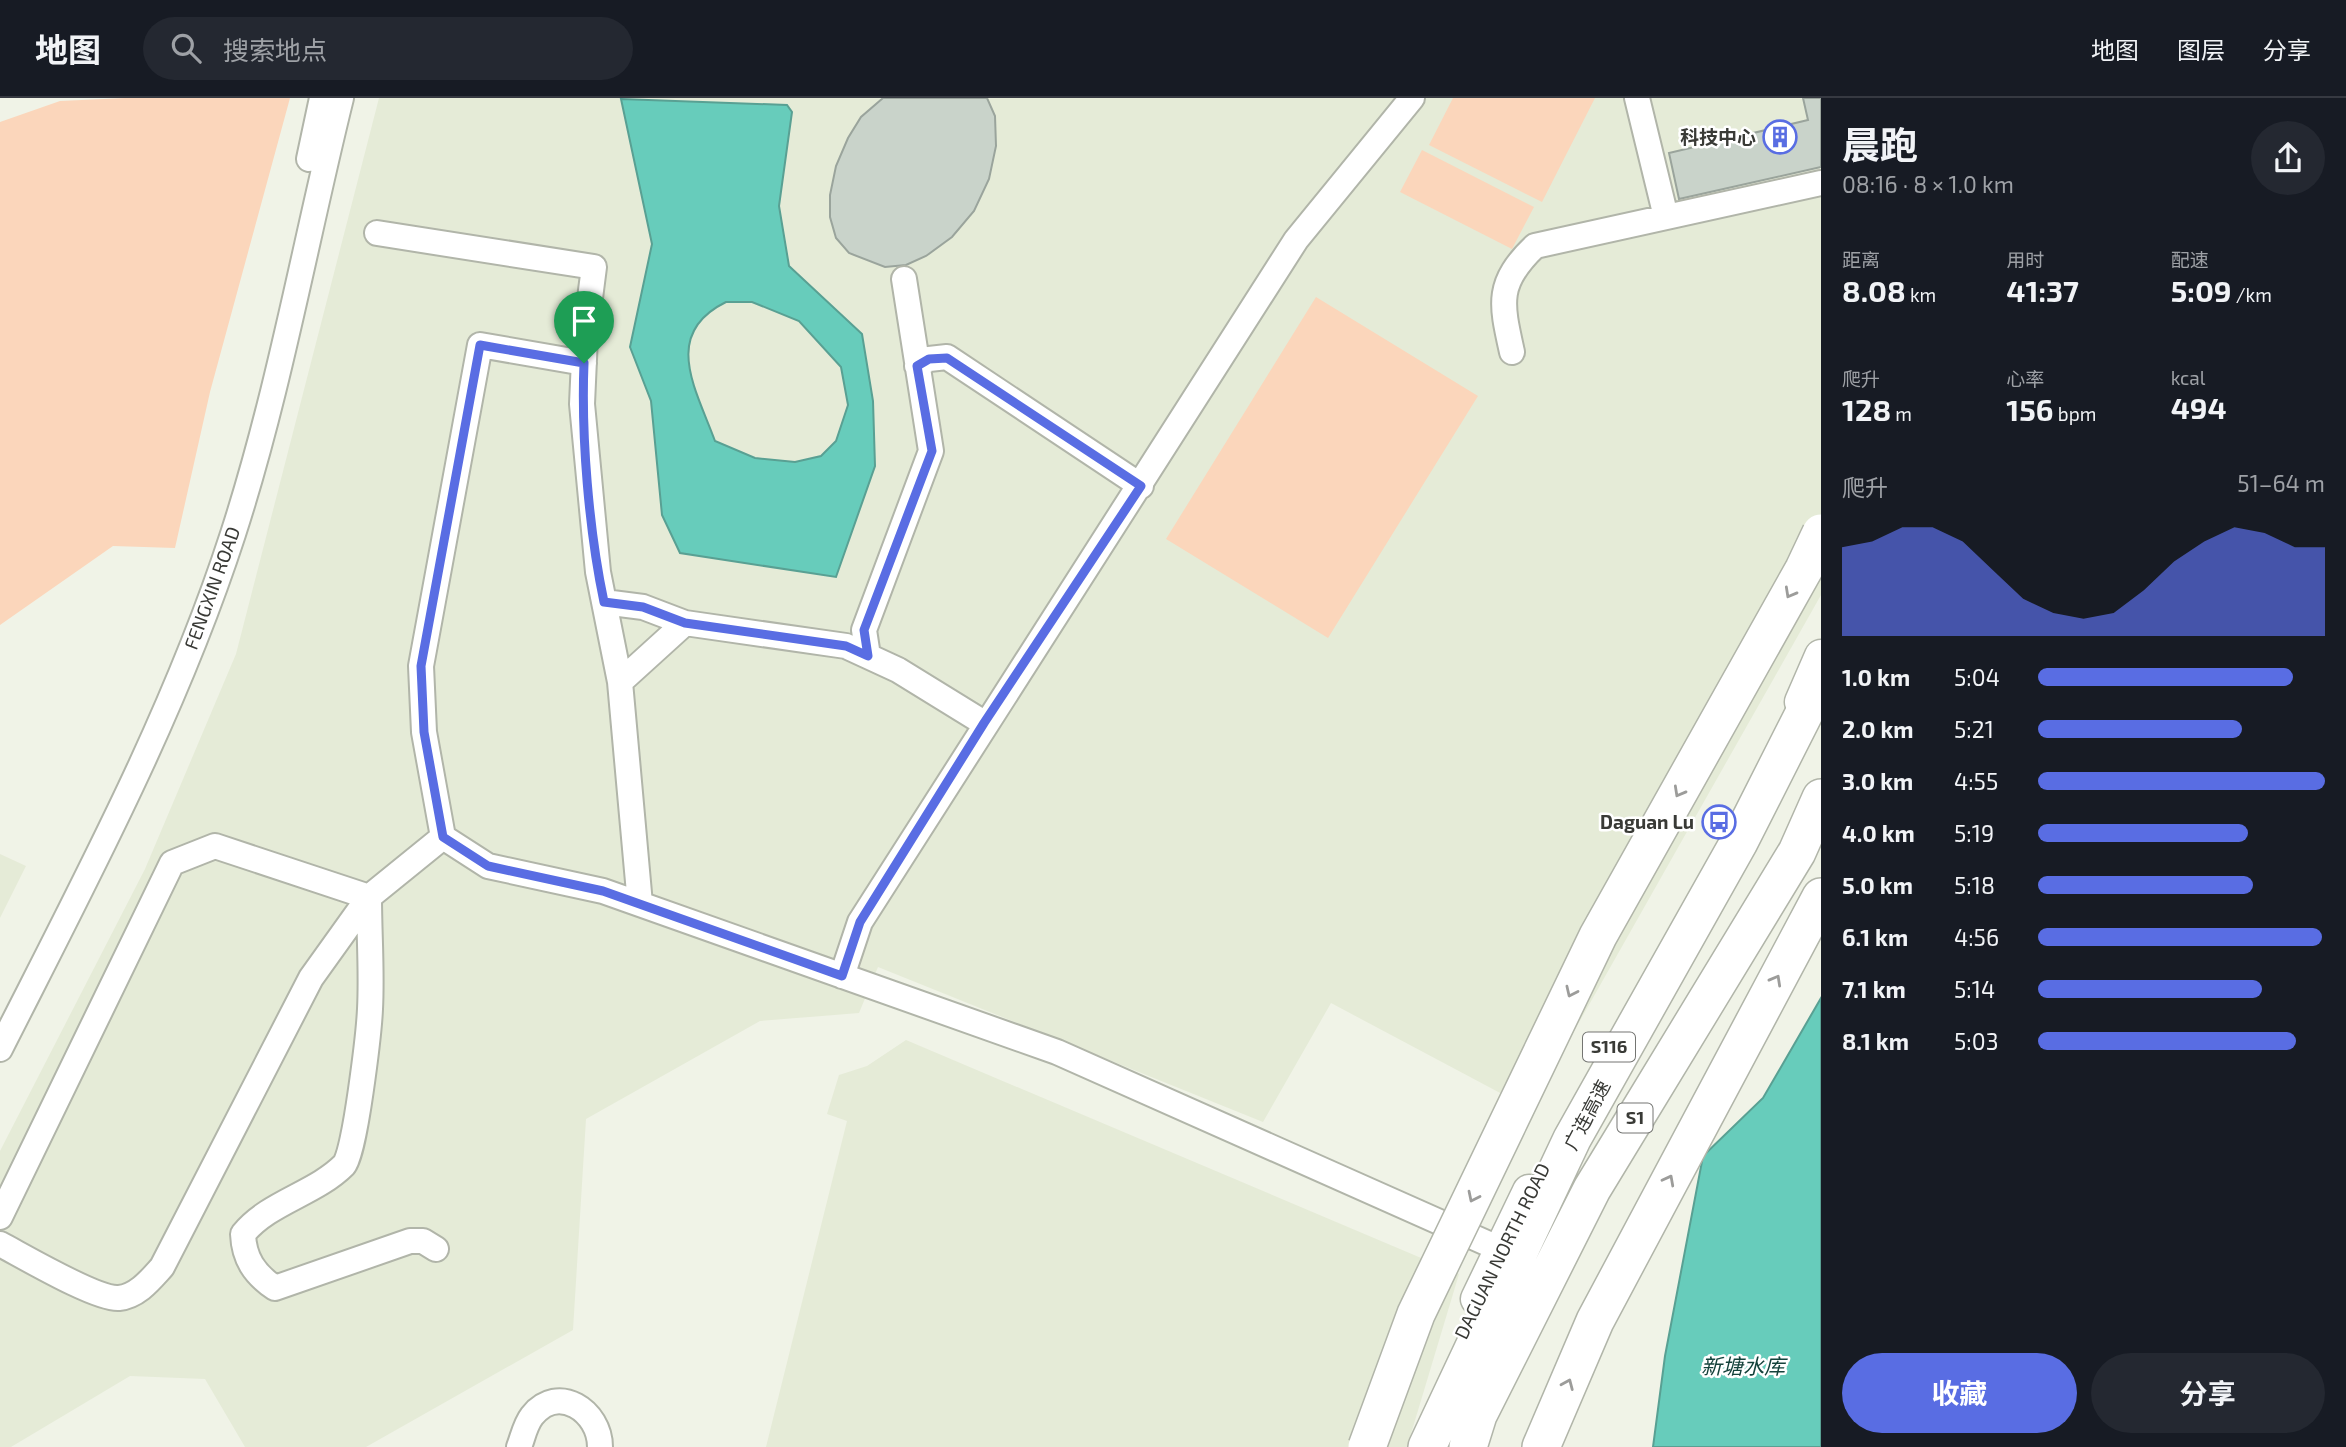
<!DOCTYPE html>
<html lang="zh">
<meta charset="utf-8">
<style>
:root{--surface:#171b24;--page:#242831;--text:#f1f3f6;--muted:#9ea1a6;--line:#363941;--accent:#596de3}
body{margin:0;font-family:"Exo 2","Noto Sans SC",sans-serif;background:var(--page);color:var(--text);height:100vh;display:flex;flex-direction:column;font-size:26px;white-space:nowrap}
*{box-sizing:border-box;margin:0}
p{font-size:23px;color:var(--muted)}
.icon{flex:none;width:38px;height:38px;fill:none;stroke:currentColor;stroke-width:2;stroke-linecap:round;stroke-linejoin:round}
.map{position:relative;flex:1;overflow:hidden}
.details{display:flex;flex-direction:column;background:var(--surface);width:525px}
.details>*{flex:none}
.pin{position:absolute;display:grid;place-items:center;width:60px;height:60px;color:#fff;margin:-72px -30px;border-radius:50% 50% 50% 0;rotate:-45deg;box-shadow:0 0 7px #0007}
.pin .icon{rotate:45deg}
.round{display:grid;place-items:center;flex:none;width:74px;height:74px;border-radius:37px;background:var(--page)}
.summary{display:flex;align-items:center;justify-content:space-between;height:119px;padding:0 21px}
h1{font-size:38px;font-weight:700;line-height:52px}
.metrics{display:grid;grid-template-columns:repeat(3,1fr);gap:10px;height:119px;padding:7px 21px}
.metrics div{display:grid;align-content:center}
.metrics b{font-size:30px;font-weight:700}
.metrics small{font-size:19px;font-weight:400}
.metrics p{font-size:19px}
.chart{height:196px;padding:14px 21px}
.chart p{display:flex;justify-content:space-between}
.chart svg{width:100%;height:126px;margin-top:7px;fill:var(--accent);opacity:.7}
.button{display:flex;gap:14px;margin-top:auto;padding:14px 21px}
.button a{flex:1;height:80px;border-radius:42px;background:var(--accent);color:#fff;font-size:28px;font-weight:700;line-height:80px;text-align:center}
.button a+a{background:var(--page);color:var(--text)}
ul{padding:0 21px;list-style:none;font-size:23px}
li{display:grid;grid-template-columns:112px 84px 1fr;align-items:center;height:52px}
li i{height:18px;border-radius:9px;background:var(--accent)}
header{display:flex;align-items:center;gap:42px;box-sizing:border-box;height:98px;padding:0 35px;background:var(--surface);border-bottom:2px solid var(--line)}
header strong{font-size:33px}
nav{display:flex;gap:38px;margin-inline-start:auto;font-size:24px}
.search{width:490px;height:63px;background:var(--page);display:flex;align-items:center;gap:18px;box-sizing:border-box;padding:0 24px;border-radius:38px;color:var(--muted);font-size:26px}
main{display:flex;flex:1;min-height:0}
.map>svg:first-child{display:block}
.built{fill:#e5ebd7}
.green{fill:#fbd6bb}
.water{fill:#67ccbb;stroke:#59a093;stroke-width:2;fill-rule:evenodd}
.building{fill:#c9d3ca;stroke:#9aa49c;stroke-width:2}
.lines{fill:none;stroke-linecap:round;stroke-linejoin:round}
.minor-casing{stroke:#b1b5a9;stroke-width:28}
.major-casing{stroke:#b1b5a9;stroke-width:35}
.highway-casing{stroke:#b1b5a9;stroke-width:40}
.minor{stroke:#fff;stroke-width:24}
.major{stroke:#fff;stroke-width:32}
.highway{stroke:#fff;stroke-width:37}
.highway-bridge-casing{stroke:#b1b5a9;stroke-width:40;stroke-linecap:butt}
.highway-bridge{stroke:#fff;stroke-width:37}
.oneway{stroke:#9c9c9a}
.route-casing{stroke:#fff;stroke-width:14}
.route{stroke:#596de3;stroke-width:9}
.labels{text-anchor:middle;stroke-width:5;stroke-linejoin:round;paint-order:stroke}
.shield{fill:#fff;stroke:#747572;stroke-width:2}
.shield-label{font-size:18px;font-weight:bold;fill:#393a36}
.poi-label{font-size:19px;font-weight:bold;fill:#393a36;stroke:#fff;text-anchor:end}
.street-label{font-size:19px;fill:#393a36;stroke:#fff}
.water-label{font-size:21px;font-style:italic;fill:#14423b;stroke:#fff}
</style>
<header>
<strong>地图</strong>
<div class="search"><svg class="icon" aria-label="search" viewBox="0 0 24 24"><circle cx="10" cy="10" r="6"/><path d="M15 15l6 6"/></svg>搜索地点</div>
<nav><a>地图</a><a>图层</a><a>分享</a></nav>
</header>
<main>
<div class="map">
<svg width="1821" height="1349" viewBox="0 0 1821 1349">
<rect width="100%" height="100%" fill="#f0f3e7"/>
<!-- built -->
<path class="built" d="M 379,0 L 1821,0 L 1821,497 L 1530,1011 L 1331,905 L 1263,1024 L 878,869 L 859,915 L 760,923 L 586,1021 L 573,1232 L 366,1349 L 245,1349 L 205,1281 L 130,1278 L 11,1349 L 0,1349 L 0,1053 L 145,771 L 236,556 Z
M 0,756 L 26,768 L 0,820 Z
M 906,942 L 1459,1176 L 1407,1349 L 766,1349 L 847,1023 L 827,1016 L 839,977 L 867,968 Z"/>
<!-- green -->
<path class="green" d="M 125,0 L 290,0 L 210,294 L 175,450 L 113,448 L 0,527 L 0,24 L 60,3 Z
M 1453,0 L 1595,0 L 1542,104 L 1429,47 Z
M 1422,52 L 1534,109 L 1512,151 L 1400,94 Z
M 1316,199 L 1478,298 L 1328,540 L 1166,441 Z"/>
<!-- water -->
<path class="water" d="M 621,1 L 787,7 L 792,14 L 779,108 L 789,168 L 862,236 L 873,303 L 875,368 L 836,479 L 680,455 L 662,417 L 651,303 L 630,249 L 652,146 ZM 726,204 L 752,204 L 799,223 L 841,269 L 848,307 L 836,343 L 821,358 L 795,364 L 755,360 L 715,343 C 696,291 661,236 726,204 Z
M 1821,900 L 1821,1349 L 1653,1349 L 1665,1258 L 1703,1058 L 1763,1000 Z"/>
<!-- building -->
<path class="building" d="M 883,0 L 987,0 L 995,18 L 996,48 L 989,81 L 974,113 L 952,139 L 926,158 L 906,167 L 885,169 L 849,155 L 836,140 L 830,119 L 830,97 L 836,68 L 848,40 L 861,19 Z
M 1803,0 L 1821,0 L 1821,69 L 1679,101 L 1669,55 L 1808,22 Z"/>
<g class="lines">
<defs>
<path id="minor" d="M 1637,0 L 1666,119
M 309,61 L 322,0
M 377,135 L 594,169 L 585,239 L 582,306 L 598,474 L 620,584 L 640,806
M 1512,254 C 1501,205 1496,185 1535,148 L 1821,85
M 584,265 L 480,247 L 421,568 L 424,634 L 443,739 L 488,768 L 603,793 L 1057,954 L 1500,1151
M 917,268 L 929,261 L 947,259 L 1141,388
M 604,504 L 643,509 L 685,525 L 846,548 L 898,572 L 984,625
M 868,558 L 864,532 L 931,353 L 904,181
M 620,584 L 685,525
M 369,799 C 369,836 372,873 370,911 C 369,933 355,1056 344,1067 C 315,1096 269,1104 243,1136 C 244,1160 254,1176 275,1190 L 410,1143 L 423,1143 L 436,1151
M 842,878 L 860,824 L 1296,142 L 1412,0
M 0,951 C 85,783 175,615 233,436 C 279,294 305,145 341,0
M 0,1119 L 172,765 L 215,748 L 369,799
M 0,1146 C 23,1158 97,1202 119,1200 C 138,1198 151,1181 162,1169 L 311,880 L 369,799 L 443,739
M 519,1349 C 523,1339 525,1327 532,1318 C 558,1285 600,1313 600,1349"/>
<path id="major" d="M 1801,604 L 1821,558
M 1477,1201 L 1529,1093"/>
<path id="highway" d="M 1427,1349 L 1572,1041 L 1739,744 L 1821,582
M 1468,1349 L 1478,1317 L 1592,1091 L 1797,754 L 1821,700
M 1541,1349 L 1595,1223 L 1821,799"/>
</defs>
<!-- minor casing -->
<use href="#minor" class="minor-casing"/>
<!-- major casing -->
<use href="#major" class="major-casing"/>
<!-- highway casing -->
<use href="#highway" class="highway-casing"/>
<!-- minor -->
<use href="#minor" class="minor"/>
<!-- major -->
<use href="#major" class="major"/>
<!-- highway -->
<use href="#highway" class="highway"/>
<defs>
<path id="highway-bridge" d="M 1367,1349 L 1416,1216 L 1598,838 L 1804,471 L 1821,435"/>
</defs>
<!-- highway-bridge casing -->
<use href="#highway-bridge" class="highway-bridge-casing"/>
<!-- highway-bridge -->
<use href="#highway-bridge" class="highway-bridge"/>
</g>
<!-- one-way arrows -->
<defs><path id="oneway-chevron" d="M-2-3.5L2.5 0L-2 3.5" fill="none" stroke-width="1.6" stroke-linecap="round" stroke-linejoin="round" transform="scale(1.75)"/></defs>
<g class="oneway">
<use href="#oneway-chevron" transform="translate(1790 495) rotate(119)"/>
<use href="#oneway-chevron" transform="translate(1679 694) rotate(119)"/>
<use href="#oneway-chevron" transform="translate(1776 882) rotate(-61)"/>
<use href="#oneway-chevron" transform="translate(1571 894) rotate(115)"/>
<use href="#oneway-chevron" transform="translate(1669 1082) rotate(-62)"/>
<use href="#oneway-chevron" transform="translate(1473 1099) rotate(116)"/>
<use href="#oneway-chevron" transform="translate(1568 1286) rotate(-67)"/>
</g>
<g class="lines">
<defs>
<path id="route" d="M 480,247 L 584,265 C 581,338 589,433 604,504 L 643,509 L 685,525 L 846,548 L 868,558 L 864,532 L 932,353 L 917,268 L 929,261 L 947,260 L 1141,388 L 984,625 L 860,824 L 842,878 L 603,793 L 488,768 L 443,739 L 424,634 L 421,568 Z"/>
</defs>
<!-- route casing -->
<use href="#route" class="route-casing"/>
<!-- route -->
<use href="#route" class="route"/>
</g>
<!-- icons -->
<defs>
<symbol id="building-ring" viewBox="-11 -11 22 22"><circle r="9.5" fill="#fff" stroke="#596de3" stroke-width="1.5"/><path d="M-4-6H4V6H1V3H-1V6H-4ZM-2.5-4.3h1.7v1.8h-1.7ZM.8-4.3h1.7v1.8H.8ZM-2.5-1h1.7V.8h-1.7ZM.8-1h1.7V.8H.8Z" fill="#596de3"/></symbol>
<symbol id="bus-ring" viewBox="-11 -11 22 22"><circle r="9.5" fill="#fff" stroke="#596de3" stroke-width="1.5"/><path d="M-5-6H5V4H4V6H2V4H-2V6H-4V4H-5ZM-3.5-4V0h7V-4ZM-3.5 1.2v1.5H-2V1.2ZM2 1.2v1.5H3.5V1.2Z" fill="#596de3"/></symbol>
</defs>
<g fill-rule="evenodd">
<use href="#building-ring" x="1761" y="20" width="38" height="38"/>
<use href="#bus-ring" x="1700" y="705" width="38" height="38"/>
</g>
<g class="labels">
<!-- shield labels -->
<g class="shield">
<rect x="1583" y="934.5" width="52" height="29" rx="5"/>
<rect x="1617.5" y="1005.5" width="35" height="29" rx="5"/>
</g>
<g class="shield-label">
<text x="1609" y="955">S116</text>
<text x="1635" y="1026">S1</text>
</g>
<!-- poi labels -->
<g class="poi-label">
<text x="1756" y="46">科技中心</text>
<text x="1694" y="731">Daguan Lu</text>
</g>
<!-- street labels -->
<g class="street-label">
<text transform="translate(212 490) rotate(-70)" y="7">FENGXIN ROAD</text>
<text transform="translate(1587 1017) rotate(-62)" y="7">广连高速</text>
<text transform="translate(1502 1153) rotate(-64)" y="7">DAGUAN NORTH ROAD</text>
</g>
<!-- water labels -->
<g class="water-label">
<text x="1743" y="1276">新塘水库</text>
</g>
</g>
</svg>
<div class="pin" style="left:584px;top:265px;background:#1e9e55"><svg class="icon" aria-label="arrive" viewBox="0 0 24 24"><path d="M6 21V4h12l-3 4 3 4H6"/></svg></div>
</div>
<section class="details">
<div class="summary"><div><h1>晨跑</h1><p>08:16 · 8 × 1.0 km</p></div><a class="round"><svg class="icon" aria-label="share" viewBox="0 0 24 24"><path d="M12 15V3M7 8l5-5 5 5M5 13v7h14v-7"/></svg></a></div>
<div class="metrics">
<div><p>距离</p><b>8.08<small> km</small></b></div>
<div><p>用时</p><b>41:37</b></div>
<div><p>配速</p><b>5:09<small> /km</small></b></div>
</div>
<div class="metrics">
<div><p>爬升</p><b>128<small> m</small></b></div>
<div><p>心率</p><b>156<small> bpm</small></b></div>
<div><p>kcal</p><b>494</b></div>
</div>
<div class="chart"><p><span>爬升</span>51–64 m</p>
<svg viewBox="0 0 160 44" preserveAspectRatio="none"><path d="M0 44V13L10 11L20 6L30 6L40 11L50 21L60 31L70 36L80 38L90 36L100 28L110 18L120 11L130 6L140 8L150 13L160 13V44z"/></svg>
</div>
<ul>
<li><b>1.0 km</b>5:04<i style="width:89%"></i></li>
<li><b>2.0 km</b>5:21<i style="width:71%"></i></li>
<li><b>3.0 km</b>4:55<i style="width:100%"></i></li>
<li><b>4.0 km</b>5:19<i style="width:73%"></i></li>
<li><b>5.0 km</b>5:18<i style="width:75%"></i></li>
<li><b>6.1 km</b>4:56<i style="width:99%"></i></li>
<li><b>7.1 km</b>5:14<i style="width:78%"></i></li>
<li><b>8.1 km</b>5:03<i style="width:90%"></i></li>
</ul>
<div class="button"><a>收藏</a><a>分享</a></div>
</section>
</main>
